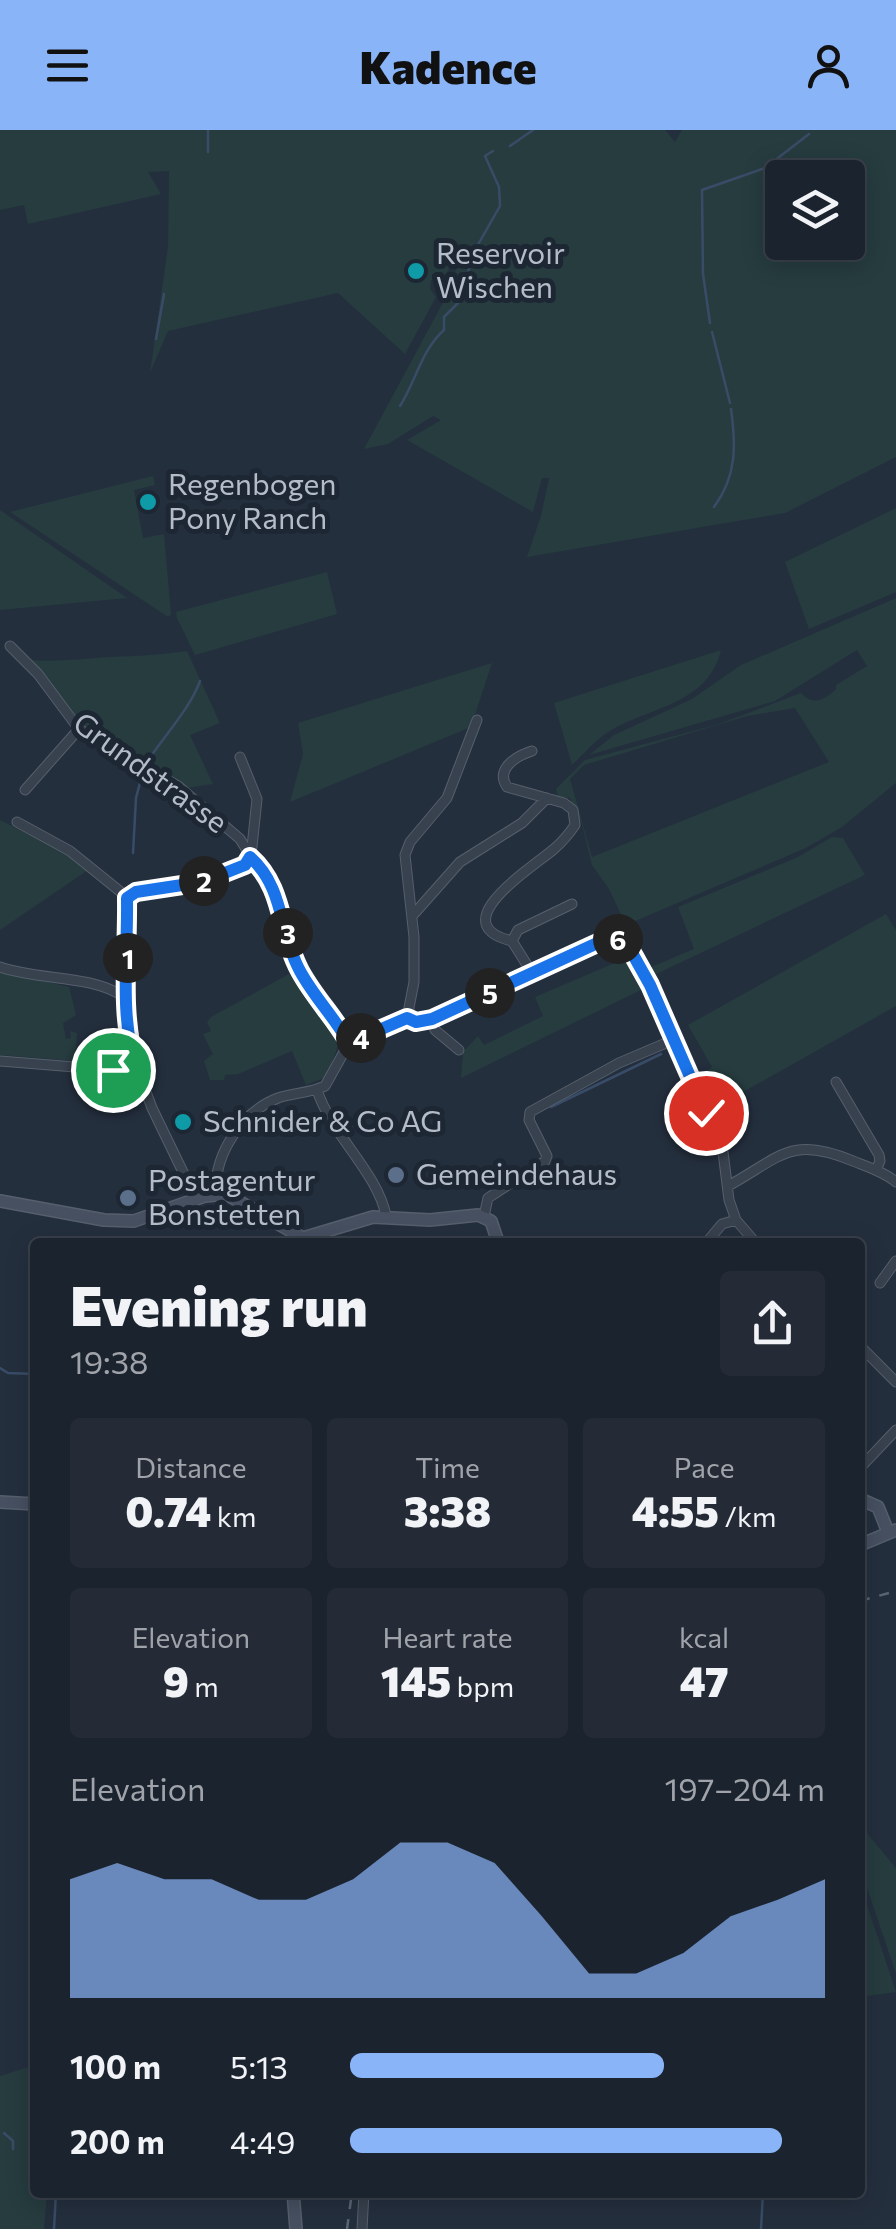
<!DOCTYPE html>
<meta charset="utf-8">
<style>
:root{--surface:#1b232e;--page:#242b36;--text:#f1f3f6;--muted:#a0a4aa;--line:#39404a;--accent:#8ab4f8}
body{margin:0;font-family:Commissioner,sans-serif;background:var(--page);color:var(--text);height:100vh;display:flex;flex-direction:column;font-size:38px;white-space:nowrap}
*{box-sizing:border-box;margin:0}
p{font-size:32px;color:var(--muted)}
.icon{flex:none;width:55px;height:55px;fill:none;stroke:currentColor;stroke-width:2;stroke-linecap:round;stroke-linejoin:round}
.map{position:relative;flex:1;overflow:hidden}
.panel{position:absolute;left:30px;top:1108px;width:835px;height:960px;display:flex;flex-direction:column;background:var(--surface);border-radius:10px;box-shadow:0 5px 25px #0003,0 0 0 2px var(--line)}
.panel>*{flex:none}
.tools{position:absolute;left:765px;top:30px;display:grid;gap:20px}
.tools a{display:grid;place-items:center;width:100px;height:100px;border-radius:10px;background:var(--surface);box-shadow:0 5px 25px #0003,0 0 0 2px var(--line);font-size:50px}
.pin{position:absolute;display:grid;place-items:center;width:85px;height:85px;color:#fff;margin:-42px;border:5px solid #fff;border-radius:50%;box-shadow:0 2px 10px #0007}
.km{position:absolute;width:50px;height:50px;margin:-25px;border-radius:50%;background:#222;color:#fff;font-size:28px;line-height:50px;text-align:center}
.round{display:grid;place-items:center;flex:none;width:105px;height:105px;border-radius:10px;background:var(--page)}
.head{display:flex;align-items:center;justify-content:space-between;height:170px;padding:0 40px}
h1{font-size:55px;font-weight:800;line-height:75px}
.metrics{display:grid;grid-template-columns:repeat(3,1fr);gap:15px;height:170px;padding:10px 40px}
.metrics div{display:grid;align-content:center;border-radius:10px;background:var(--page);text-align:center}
.metrics b{font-size:42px;font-weight:800}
.metrics small{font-size:28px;font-weight:400}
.metrics p{font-size:28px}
.chart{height:280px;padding:20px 40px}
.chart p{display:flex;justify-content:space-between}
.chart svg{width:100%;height:180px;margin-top:10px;fill:var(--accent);opacity:.7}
ul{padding:0 40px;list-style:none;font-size:32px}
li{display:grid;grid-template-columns:160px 120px 1fr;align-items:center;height:75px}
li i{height:25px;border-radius:12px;background:var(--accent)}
header{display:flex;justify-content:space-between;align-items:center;height:130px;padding:0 40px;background:var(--accent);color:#111;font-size:45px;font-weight:800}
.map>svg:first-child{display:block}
.green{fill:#263c3f;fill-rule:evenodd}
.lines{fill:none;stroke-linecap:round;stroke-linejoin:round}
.stream{stroke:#394c67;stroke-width:2.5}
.street-casing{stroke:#565f6c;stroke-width:11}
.secondary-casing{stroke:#565f6c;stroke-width:14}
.street{stroke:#38414e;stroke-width:9}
.secondary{stroke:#465061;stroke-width:11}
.rail{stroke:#5a6575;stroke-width:2.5;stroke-dasharray:10 10;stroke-linecap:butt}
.route-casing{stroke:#fff;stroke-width:20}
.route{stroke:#1a73e8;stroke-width:12}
.culture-dot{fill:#0f9aa8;stroke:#1d2633;stroke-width:4}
.service-dot{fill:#5c6f8a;stroke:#1d2633;stroke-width:4}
.labels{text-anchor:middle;stroke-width:10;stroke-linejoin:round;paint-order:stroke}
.poi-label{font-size:30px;fill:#b4bcc9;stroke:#1d2633;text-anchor:start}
.street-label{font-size:30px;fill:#b4bcc9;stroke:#1d2633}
</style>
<header><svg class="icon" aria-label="menu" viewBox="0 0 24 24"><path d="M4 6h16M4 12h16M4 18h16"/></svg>Kadence<svg class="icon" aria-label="person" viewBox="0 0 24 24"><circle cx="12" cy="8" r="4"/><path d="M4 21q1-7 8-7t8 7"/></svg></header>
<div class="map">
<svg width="896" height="2099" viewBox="0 0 896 2099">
<rect width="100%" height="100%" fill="#242f3e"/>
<!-- green -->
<path class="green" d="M 0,0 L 665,0 L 675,12 L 682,0 L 896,0 L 896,327 L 785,383 L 527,427 L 541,386 L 549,348 L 542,348 L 533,382 L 407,310 L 441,290 L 433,286 L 388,314 L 364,319 L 447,165 L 458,133 L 453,131 L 443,151 L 431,150 L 430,159 L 436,167 L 405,224 L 338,163 L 168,201 L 150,243 L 168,117 L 169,41 L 148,42 L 161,64 L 28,94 L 24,75 L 0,80 ZM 782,48 L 848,48 L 848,112 L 782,112 Z
M 153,346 L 155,355 L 134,360 L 143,408 L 164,404 L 171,484 L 168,487 L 10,382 Z
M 896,378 L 896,462 L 809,499 L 785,432 Z
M 0,380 L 127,468 L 0,480 Z
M 327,442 L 337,484 L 195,525 L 177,488 L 176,482 Z
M 896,468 L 896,653 L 842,697 L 806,718 L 626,795 L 609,759 L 592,735 L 582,694 L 570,668 L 558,667 L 556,659 L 585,630 L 719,594 L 801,563 C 813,576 825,570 836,559 L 836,555 L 867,536 L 857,520 L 775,571 L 589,625 L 614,605 L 692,569 L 741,535 ZM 795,578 L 829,632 L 592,727 L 570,649 L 584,635 L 747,586 Z
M 721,520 C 708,573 655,576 613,599 C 597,608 585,623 572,635 L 554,573 Z
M 187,521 L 220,593 L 190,605 L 213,654 L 187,658 L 91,604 L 77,592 L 29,530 C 56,532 81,529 108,527 C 135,526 160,525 187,521 Z
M 492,533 L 471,597 L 290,672 L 303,624 L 298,593 Z
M 0,690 L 69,725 L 88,740 L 0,800 Z
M 832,707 L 843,708 L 865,745 L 650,847 L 644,840 L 694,819 L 678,777 L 796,728 Z
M 886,784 L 896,800 L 896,876 L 720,975 L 716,970 L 707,975 L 694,949 L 712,937 L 688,895 Z
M 624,829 L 645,858 L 461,948 L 463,922 L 478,906 L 484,915 L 543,886 L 535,867 Z
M 0,841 L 69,857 L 76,885 L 63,893 L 66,909 L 71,908 L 70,901 L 77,903 L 75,931 L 0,925 Z
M 289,844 C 303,847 338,894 338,909 C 338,923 330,936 324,948 L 306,955 L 292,921 L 238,944 L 225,945 L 224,950 L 210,950 L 204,931 L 213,924 L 203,904 L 211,901 L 207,892 L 211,887 Z
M 860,1695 L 896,1738 L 896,1844 L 860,1737 Z
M 865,1769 L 896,1862 L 860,1867 L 860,1771 Z
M 35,1935 L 35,2062 L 47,2063 L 44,2099 L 0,2099 L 0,1946 Z"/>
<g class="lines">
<!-- stream -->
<path class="stream" d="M 510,16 L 533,0
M 208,22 L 208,0
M 710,193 L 703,144 L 702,60 L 765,38 L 809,4
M 712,202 L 730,273
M 156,209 L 164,164
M 400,276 C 415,253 422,219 444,200 L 444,187 L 464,167 L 471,127 L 500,76 L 499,57 L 485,26 L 493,21
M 714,377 C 737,346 736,315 731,279
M 147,632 C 163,607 190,579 200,551
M 133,723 L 136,668 L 143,641
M 551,977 L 661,924
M 0,1238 L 8,1243 L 35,1244
M 4,2003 L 13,2011 L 13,2019
M 29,2036 L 35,2045
M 54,2099 L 56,2062
M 761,2099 L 763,2062"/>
<defs>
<path id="street" d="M 10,516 L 38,544 L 79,599 L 178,656 L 240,709 L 279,772 L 298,838 L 349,913
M 25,660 L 79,599
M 17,692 L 70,721 L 127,767
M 413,785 L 460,732 L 522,693 L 547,668
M 512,811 L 518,800 L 572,774
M 0,837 C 40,851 87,844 123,866
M 532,843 L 512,811 C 441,794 533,737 554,719 C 562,712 569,704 575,695 L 573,680 L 564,673 L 507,657 C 495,639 516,626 532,621
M 407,888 L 417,892 L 432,889 L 601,811 L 617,808 L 623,812 L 651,855 L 668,893 L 676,918 L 723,1022 L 729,1070 L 736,1090 L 755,1112
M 407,888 L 414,852 L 414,807 L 405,725 L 410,712 L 447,668 L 477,590
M 432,889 L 435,900 L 459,920
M 0,931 L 137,942
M 836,952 L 879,1025 L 880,1031 L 876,1040
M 317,960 C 332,1006 378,1043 386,1086
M 728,1056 C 781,1027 790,1005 853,1031 C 868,1037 884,1042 896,1052
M 216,1063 C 214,1025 241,982 278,968 C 293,963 310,963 325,956 L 349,913 L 407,888
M 196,1069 L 152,978 L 129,916 L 123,866 L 128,849 L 127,767 L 136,763 L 202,752 L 245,735 L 252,717 L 257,669 L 240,627
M 484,1086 L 488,1068 L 545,1031 L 547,1026 L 529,990 L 530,982 L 619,933 L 673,910
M 707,1112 L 722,1094 L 736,1090
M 880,1153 L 896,1131
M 860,1216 L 896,1252
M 860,1338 L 896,1300
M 362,2099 L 364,2062"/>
<path id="secondary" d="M 0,1071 L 104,1090 L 134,1091 L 205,1066 L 226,1064 L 303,1108 L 373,1087 L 430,1090 L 478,1085 L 491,1091 L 498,1112
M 860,1369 L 878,1377 L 888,1402
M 0,1372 L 35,1374
M 860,1415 L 896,1400
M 293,2062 L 296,2099"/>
</defs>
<!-- street casing -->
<use href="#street" class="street-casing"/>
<!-- secondary casing -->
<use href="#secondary" class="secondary-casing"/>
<!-- street -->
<use href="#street" class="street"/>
<!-- secondary -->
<use href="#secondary" class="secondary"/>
<!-- rail -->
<path class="rail" d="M 860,1471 L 896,1461
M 347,2099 L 352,2062"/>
</g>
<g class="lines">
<defs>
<path id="route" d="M 113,940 L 137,942 C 119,885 128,827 127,768 L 136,762 L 202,752 L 245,735 L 250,727 C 285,758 279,803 300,841 C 314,867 335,888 349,913 L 407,888 L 416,892 L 432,889 L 604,810 L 617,808 L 631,821 L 650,855 L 706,983"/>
</defs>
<!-- route casing -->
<use href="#route" class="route-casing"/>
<!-- route -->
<use href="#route" class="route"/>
</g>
<!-- markers -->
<g class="culture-dot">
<circle cx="416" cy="141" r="10"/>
<circle cx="148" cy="372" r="10"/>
<circle cx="183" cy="992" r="10"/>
</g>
<g class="service-dot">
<circle cx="396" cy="1045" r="10"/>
<circle cx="128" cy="1068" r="10"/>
</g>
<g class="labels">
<!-- poi labels -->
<g class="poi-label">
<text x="436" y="134">Reservoir<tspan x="436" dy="34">Wischen</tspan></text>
<text x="168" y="365">Regenbogen<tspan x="168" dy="34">Pony Ranch</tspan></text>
<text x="203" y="1002">Schnider &amp; Co AG</text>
<text x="416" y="1055">Gemeindehaus</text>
<text x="148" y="1061">Postagentur<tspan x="148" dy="34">Bonstetten</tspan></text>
</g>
<!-- street labels -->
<g class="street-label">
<text transform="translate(150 643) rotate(36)" y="10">Grundstrasse</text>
</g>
</g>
</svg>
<div class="tools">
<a><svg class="icon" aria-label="layers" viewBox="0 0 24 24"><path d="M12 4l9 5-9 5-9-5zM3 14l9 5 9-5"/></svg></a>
</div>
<div class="pin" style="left:113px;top:940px;background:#1e9e55"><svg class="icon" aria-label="arrive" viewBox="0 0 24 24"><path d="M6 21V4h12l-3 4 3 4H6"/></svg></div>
<div class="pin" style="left:706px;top:983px;background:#d93025"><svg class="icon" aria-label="check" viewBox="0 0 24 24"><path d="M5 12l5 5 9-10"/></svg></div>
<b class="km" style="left:128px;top:828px">1</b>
<b class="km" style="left:204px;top:751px">2</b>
<b class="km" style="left:288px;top:803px">3</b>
<b class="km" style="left:361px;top:908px">4</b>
<b class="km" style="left:490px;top:863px">5</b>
<b class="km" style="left:618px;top:809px">6</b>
<section class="panel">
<div class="head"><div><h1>Evening run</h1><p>19:38</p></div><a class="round"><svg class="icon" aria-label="share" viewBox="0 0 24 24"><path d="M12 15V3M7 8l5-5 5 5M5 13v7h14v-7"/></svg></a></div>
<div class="metrics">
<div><p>Distance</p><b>0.74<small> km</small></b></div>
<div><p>Time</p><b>3:38</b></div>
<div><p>Pace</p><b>4:55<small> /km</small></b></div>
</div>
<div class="metrics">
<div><p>Elevation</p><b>9<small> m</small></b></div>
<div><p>Heart rate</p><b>145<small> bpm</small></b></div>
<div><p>kcal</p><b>47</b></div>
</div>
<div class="chart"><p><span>Elevation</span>197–204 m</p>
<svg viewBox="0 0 160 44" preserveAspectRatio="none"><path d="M0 44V15L10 11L20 15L30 15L40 20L50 20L60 15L70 6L80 6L90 11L100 24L110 38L120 38L130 33L140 24L150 20L160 15V44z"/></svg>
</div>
<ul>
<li><b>100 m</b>5:13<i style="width:66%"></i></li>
<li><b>200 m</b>4:49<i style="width:91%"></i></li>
</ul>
</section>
</div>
